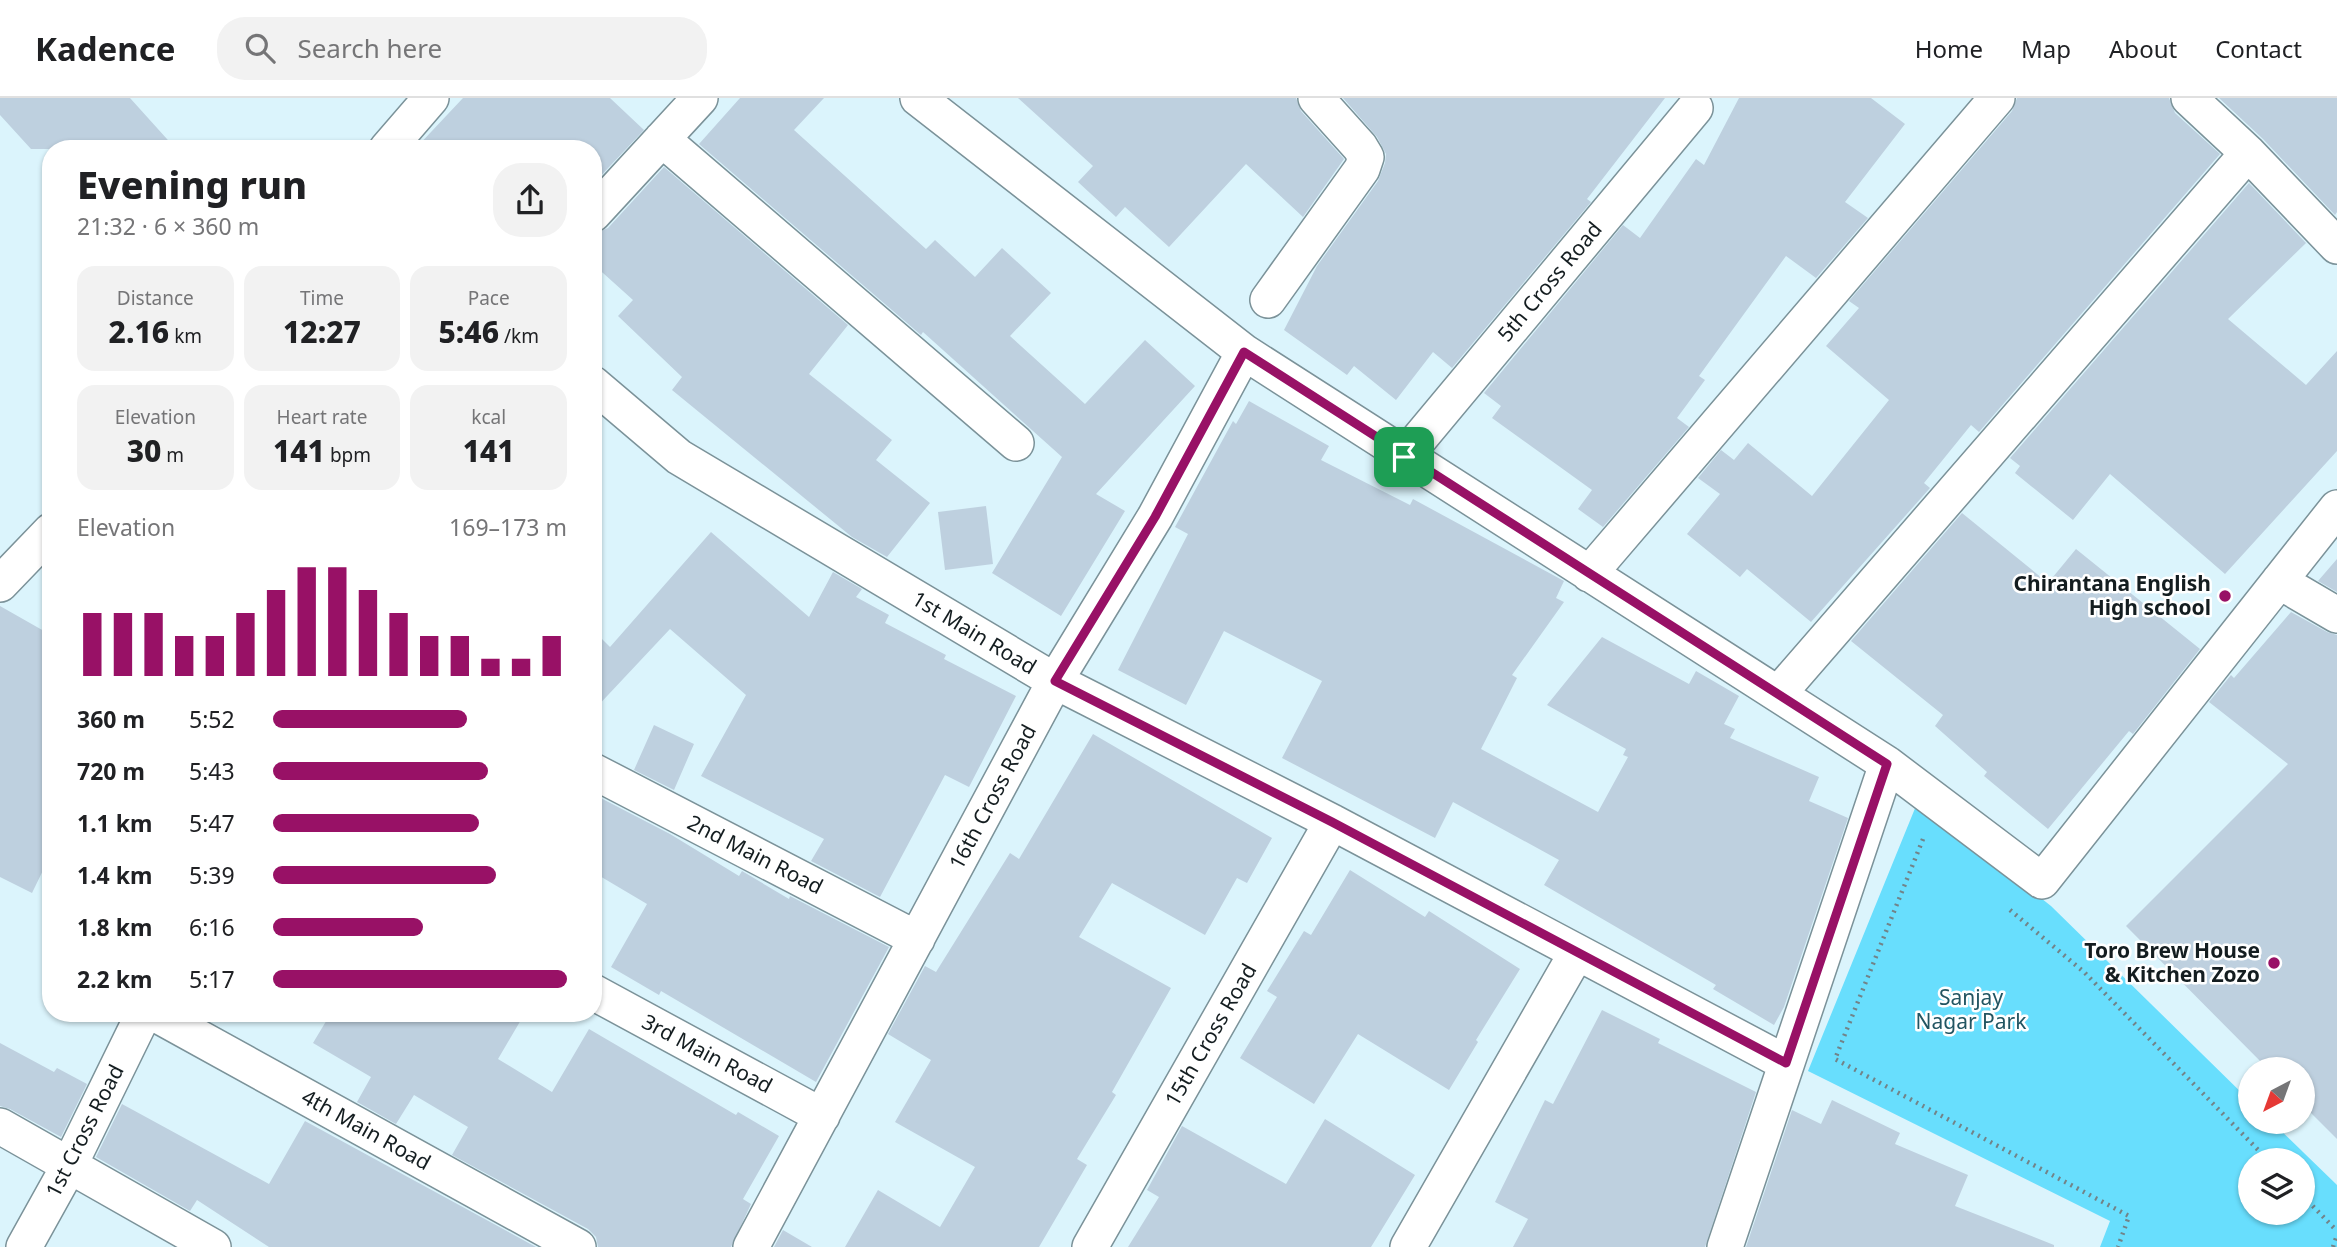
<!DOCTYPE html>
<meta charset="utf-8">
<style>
:root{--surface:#fff;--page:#f2f2f2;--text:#202124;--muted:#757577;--line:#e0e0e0;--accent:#981166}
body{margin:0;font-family:"Noto Sans",sans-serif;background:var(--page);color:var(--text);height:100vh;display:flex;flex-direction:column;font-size:26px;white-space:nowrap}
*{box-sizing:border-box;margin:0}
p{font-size:23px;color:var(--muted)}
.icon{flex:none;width:38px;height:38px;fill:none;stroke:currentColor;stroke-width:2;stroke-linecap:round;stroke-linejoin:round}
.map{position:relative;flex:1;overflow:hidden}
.sheet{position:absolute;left:42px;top:42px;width:560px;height:882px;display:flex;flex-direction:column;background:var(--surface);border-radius:28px;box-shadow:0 2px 5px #0004}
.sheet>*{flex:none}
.needle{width:46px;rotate:221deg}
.tools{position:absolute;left:2238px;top:959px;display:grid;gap:14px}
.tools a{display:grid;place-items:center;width:77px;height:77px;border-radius:50%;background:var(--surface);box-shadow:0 2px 5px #0004;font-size:35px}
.pin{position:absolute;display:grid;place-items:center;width:60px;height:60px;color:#fff;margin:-30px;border-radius:14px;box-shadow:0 4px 10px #0006}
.round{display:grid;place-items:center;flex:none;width:74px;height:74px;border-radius:28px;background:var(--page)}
.summary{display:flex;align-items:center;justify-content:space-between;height:119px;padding:0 35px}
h1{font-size:38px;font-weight:800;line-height:52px}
.stats{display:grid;grid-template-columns:repeat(3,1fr);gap:10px;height:119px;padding:7px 35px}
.stats div{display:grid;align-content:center;border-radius:18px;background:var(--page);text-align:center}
.stats b{font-size:30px;font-weight:800}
.stats small{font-size:19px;font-weight:400}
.stats p{font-size:19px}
.chart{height:196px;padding:14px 35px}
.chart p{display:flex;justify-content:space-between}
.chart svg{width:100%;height:126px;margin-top:7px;stroke:var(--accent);stroke-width:6}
ul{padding:0 35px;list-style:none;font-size:23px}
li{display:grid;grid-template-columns:112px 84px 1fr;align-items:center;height:52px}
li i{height:18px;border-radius:9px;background:var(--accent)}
header{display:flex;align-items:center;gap:42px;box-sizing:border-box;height:98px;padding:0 35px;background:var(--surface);border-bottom:2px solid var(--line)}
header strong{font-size:33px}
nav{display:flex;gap:38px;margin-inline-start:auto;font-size:24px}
.search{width:490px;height:63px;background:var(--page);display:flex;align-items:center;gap:18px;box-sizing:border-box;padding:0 24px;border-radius:28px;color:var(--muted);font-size:26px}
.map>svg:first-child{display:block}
.green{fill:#68defd;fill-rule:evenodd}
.building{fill:#bed0df}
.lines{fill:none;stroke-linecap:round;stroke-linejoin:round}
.street-casing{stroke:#7b9299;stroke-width:38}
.path{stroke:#728388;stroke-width:4.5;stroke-dasharray:2 5;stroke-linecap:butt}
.street{stroke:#fff;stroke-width:35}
.route-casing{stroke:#fff;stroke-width:14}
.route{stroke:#981166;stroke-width:9}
.poi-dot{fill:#981166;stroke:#fff;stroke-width:2.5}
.labels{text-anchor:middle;stroke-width:5;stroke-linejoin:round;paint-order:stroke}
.street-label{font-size:21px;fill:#141d20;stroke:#fff}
.poi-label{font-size:21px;font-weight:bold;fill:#141d20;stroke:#fff;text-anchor:end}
.park-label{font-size:21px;fill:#225562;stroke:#fff}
</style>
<header>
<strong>Kadence</strong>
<div class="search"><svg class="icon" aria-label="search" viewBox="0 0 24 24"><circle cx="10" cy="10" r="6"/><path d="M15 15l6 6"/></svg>Search here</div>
<nav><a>Home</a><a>Map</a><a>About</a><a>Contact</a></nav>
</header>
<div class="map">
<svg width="2337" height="1149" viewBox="0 0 2337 1149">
<rect width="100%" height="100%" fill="#dbf4fc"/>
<!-- green -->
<path class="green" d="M 1918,703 L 2051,808 L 2250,1003 L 2250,1024 L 2272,1024 L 2337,1087 L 2337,1149 L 2100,1149 L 2110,1123 L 1808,973 ZM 2250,1062 L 2303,1062 L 2303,1115 L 2250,1115 Z"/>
<!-- building -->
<path class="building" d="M 0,0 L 130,0 L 176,51 L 31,51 L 0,17 Z
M 463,0 L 610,0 L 644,32 L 593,86 L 593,51 L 415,51 Z
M 740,0 L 824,0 L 794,32 L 926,151 L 935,142 L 975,179 L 1002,150 L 1051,195 L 1010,238 L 1085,306 L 1145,242 L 1195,288 L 1096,396 L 1125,413 L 1061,518 L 992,475 L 1062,359 L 923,234 L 921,237 L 699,46 Z
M 1018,0 L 1296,0 L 1301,13 L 1344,61 L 1303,119 L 1246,66 L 1169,149 L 1125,109 L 1116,119 L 1078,84 L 1093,68 Z
M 1343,0 L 1665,0 L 1587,101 L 1591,104 L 1452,270 L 1433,254 L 1396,302 L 1354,268 L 1347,277 L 1284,232 L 1317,168 L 1378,83 L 1385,65 L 1386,56 L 1377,39 Z
M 1739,0 L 1871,0 L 1905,26 L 1845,104 L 1868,120 L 1816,180 L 1786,158 L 1699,278 L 1705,282 L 1677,320 L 1689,329 L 1603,429 L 1578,411 L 1592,392 L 1492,320 L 1501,308 L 1484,295 L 1623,127 L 1640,140 L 1696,61 L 1704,67 Z
M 2017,0 L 2169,0 L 2175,15 L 2220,56 L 1979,334 L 1971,327 L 1924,385 L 1930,390 L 1811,524 L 1747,471 L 1740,479 L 1687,436 L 1720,396 L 1698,380 L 1721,352 L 1734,362 L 1748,345 L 1812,398 L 1889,302 L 1826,248 L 1859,210 L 1849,203 L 2012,13 Z
M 2219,0 L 2337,0 L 2337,114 L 2335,117 L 2263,41 Z
M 664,69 L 848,227 L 809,276 L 892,342 L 876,362 L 930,405 L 887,459 L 852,439 L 672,292 L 682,279 L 618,218 L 633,202 L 593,166 L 593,136 L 608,130 Z
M 2249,85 L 2306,145 L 2228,221 L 2306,287 L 2337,253 L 2337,353 L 2225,476 L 2110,376 L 2073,422 L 2015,375 L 2020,368 L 2010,360 Z
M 1249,303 L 1329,348 L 1321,362 L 1410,407 L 1413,401 L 1564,483 L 1556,500 L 1564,504 L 1512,577 L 1517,580 L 1481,651 L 1598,714 L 1628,659 L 1623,657 L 1626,651 L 1547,607 L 1602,539 L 1689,586 L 1696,573 L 1739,598 L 1724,626 L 1735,631 L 1730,640 L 1819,679 L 1809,703 L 1848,720 L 1784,909 L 1774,927 L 1713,891 L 1716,887 L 1544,787 L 1559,762 L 1453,704 L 1435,740 L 1282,660 L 1322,583 L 1224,533 L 1186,607 L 1118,572 L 1188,436 L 1175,429 L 1233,323 L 1236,326 Z
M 986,408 L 993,466 L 945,472 L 938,414 Z
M 1962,415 L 2048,485 L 2076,451 L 2200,551 L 2133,636 L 2129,633 L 2048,731 L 1984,678 L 1987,674 L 1935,628 L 1943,617 L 1851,543 Z
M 711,434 L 809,519 L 833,474 L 862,491 L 856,499 L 889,517 L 885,525 L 946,557 L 944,561 L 1016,598 L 969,689 L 945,677 L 880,799 L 811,763 L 824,741 L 701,678 L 746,597 L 670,531 L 593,613 L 593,532 L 610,549 Z
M 2337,461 L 2337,494 L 2318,483 Z
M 0,508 L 51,537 L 51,756 L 32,795 L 0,779 Z
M 2291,514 L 2327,534 L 2337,537 L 2337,1041 L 2303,1007 L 2303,971 L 2268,971 L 2126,828 L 2288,666 L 2209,604 L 2231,577 L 2234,580 Z
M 654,627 L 694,646 L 674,692 L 634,672 Z
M 1093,636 L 1272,740 L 1247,785 L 1237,780 L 1205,837 L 1112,785 L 1079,839 L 1171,890 L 1112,994 L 1116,997 L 1077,1061 L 1087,1067 L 1039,1149 L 845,1149 L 878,1092 L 940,1129 L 975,1069 L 895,1024 L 931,962 L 888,936 L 925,868 L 936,874 L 1010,755 L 1019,761 Z
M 593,696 L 670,736 L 739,778 L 742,773 L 789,801 L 790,798 L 889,849 L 816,984 L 661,893 L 659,897 L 611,869 L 647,806 L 593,774 Z
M 1350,772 L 1425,819 L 1429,813 L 1520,871 L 1476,942 L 1478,944 L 1449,992 L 1358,936 L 1314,1006 L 1240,960 L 1277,899 L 1267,893 L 1304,833 L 1311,837 Z
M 1602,912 L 1660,941 L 1658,945 L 1756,994 L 1705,1149 L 1513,1149 L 1528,1121 L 1495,1104 L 1545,1002 L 1553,1006 Z
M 331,915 L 525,915 L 498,961 L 552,994 L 589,931 L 736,1017 L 738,1014 L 779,1038 L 743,1101 L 751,1106 L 731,1149 L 598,1149 L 596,1139 L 588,1131 L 452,1057 L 468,1029 L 414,997 L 396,1026 L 357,1004 L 371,979 L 313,945 Z
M 0,945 L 54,974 L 57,970 L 87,986 L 61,1039 L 10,1011 L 0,1008 Z
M 1832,1002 L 1900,1035 L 1895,1046 L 1968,1077 L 1955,1108 L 2054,1147 L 2054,1149 L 1746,1149 L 1792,1012 L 1821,1026 Z
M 122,1006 L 269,1086 L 305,1023 L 536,1149 L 269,1149 L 197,1102 L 190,1113 L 96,1059 Z
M 1325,1021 L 1415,1077 L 1371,1149 L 1128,1149 L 1159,1099 L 1147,1092 L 1182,1028 L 1286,1086 Z
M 783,1132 L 812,1149 L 774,1149 Z"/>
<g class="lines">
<defs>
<path id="street" d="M 918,0 L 1244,254 L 1887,666 L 2042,783 L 2337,410
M 2189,0 L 2248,55 L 2337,148
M 662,41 L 1016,345
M 387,51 L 431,0
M 593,116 L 700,0
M 1268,202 L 1362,71 L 1366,59 L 1360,49 L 1316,0
M 593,286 L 679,359 L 1055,583 L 1332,724 L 1786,965
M 1404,359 L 1695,10
M 1589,476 L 1997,0
M 2279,483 L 2337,517
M 0,486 L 51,433
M 1779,595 L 2248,55
M 593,673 L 917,841
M 593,894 L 822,1018
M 154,915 L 578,1149
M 0,1028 L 213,1149
M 24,1149 L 69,1068 L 144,915
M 751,1149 L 1055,583 L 1155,419 L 1244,254
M 1090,1149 L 1332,724
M 1408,1149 L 1576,856
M 1725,1149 L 1887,666"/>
</defs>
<!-- street casing -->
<use href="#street" class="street-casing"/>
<!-- path -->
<path class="path" d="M 1923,741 L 1835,961 L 2129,1118 L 2118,1149
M 2010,812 L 2084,874 L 2268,1062
M 2303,1098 L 2337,1133
M 2333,1149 L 2337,1137"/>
<!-- street -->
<use href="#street" class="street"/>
</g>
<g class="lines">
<defs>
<path id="route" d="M 1244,254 L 1887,666 L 1786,965 L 1332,724 L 1055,583 L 1155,419 Z"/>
</defs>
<!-- route casing -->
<use href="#route" class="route-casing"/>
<!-- route -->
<use href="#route" class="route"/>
</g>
<!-- markers -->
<g class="poi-dot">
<circle cx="2225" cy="498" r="7"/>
<circle cx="2274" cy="865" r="7"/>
</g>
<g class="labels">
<!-- street labels -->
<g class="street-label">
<text transform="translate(1550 184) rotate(-50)" y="7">5th Cross Road</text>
<text transform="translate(974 535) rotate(31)" y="7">1st Main Road</text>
<text transform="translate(993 699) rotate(-62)" y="7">16th Cross Road</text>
<text transform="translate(755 757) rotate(27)" y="7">2nd Main Road</text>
<text transform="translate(1211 937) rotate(-60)" y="7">15th Cross Road</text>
<text transform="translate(707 956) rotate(28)" y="7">3rd Main Road</text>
<text transform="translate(366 1032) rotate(29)" y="7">4th Main Road</text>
<text transform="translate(85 1033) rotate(-63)" y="7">1st Cross Road</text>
</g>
<!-- poi labels -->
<g class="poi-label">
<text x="2211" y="493">Chirantana English<tspan x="2211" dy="24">High school</tspan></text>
<text x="2260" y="860">Toro Brew House<tspan x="2260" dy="24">&amp; Kitchen Zozo</tspan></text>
</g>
<!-- park labels -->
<g class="park-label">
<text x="1971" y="907">Sanjay<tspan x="1971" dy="24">Nagar Park</tspan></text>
</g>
</g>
</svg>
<div class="tools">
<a><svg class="needle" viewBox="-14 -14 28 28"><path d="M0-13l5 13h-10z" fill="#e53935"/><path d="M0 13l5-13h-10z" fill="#757577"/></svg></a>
<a><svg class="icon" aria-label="layers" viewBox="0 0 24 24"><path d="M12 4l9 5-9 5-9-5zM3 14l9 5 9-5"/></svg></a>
</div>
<div class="pin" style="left:1404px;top:359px;background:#1e9e55"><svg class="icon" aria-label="arrive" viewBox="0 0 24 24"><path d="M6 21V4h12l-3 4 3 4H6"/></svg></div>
<section class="sheet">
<div class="summary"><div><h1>Evening run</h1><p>21:32 · 6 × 360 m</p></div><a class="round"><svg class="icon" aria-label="share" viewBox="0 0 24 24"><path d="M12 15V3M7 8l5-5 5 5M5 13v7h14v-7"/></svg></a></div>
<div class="stats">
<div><p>Distance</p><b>2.16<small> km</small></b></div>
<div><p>Time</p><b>12:27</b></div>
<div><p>Pace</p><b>5:46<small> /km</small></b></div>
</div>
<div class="stats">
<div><p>Elevation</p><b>30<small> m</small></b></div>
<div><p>Heart rate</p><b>141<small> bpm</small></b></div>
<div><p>kcal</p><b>141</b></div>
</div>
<div class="chart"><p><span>Elevation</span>169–173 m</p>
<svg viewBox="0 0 160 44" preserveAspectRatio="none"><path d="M5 44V22M15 44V22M25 44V22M35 44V30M45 44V30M55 44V22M65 44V14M75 44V6M85 44V6M95 44V14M105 44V22M115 44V30M125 44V30M135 44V38M145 44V38M155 44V30"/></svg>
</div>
<ul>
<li><b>360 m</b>5:52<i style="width:66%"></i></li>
<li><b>720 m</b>5:43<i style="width:73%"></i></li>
<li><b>1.1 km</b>5:47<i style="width:70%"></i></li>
<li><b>1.4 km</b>5:39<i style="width:76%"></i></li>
<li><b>1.8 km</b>6:16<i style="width:51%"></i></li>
<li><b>2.2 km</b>5:17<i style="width:100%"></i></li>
</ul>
</section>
</div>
